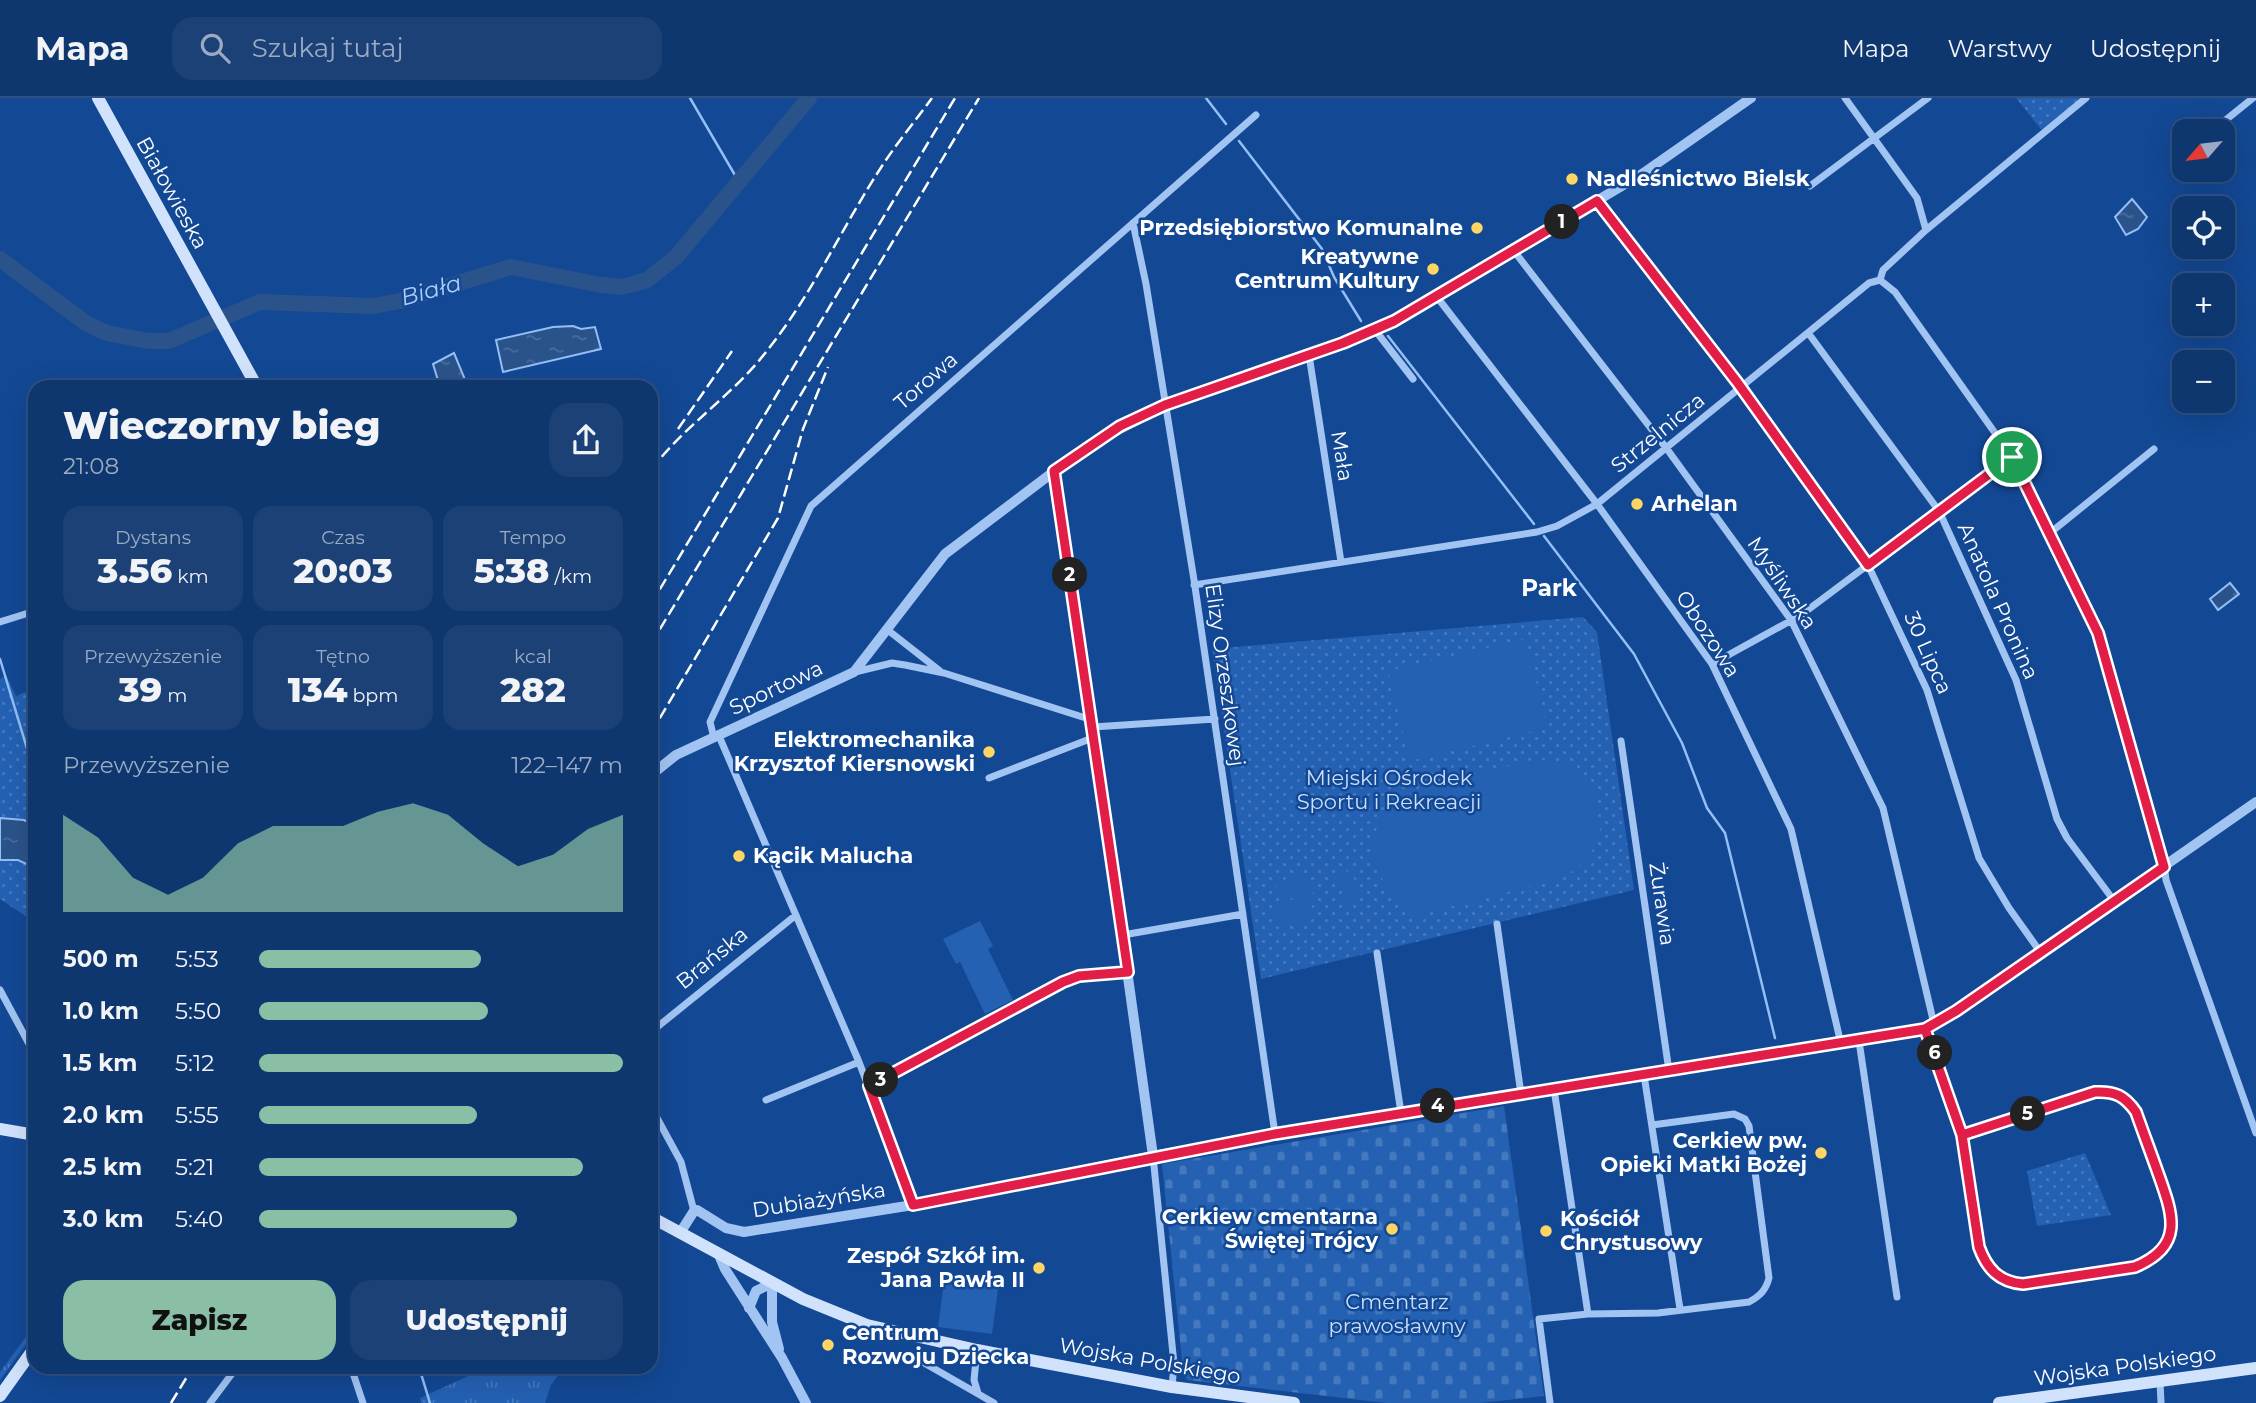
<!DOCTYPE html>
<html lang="pl">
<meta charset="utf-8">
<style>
:root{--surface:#0e366f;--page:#1c4177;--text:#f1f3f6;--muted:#9babc3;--line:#2e5082;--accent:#8abfa5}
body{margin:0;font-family:Montserrat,sans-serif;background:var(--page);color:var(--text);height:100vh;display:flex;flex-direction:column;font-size:26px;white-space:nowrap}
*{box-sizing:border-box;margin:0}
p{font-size:23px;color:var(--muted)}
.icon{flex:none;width:38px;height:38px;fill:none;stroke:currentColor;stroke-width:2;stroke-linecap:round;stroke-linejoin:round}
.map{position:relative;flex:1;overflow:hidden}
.side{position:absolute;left:28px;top:282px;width:630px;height:994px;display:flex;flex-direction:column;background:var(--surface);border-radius:21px;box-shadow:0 7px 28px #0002,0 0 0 2px var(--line)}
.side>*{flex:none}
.needle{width:46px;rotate:242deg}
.controls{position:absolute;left:2172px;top:21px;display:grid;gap:14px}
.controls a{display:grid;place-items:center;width:63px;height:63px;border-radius:14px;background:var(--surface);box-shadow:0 7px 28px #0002,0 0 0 2px var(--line);font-size:35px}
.pin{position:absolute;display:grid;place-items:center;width:60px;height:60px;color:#fff;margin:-30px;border:4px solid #fff;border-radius:50%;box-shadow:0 2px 7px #0007}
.km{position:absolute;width:35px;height:35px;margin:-18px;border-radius:50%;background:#222;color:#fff;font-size:19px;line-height:35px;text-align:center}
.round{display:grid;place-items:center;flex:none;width:74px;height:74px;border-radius:21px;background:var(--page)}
.head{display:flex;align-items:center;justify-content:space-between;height:119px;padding:0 35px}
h1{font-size:38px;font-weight:800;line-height:52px}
.stats{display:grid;grid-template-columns:repeat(3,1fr);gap:10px;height:119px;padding:7px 35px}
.stats div{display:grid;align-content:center;border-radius:18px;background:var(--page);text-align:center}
.stats b{font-size:35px;font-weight:800}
.stats small{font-size:19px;font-weight:400}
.stats p{font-size:19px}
.chart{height:196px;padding:14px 35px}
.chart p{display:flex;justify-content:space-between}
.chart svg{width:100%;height:126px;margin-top:7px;fill:var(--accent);opacity:.7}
.button{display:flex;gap:14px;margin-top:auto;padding:14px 35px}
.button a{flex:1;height:80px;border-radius:21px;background:var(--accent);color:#111;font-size:28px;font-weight:800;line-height:80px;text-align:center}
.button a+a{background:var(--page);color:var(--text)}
ul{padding:0 35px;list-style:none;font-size:23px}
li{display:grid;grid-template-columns:112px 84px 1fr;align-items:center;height:52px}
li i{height:18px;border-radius:9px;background:var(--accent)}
header{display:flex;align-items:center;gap:42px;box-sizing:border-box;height:98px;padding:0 35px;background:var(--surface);border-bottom:2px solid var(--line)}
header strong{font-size:33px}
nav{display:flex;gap:38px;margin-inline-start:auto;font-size:24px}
.search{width:490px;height:63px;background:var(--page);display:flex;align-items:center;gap:18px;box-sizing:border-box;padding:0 24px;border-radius:21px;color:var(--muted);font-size:26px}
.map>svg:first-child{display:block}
.grass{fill:url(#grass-tufts)}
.cemetery{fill:url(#cemetery-stones)}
.park{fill:url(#park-dots)}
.garden{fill:#2461b3}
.water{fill:url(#water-ripples);stroke:#93bef6;stroke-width:2}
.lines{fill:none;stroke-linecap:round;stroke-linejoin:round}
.stream{stroke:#93bef6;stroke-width:2.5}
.river{stroke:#2b538b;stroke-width:16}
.minor{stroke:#a1c4f2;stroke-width:7}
.tertiary{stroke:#a1c4f2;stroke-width:10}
.secondary{stroke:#d0e2fc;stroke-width:12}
.rail{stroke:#fff;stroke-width:2.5;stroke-dasharray:12 5;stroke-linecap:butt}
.route-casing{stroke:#fff;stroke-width:14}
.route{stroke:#e11d48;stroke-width:9}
.poi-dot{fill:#ffd663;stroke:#134894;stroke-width:2.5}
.labels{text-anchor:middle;stroke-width:5;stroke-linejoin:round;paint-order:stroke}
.poi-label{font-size:21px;font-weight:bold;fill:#fff;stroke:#134894;text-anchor:end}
.street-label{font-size:21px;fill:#fff;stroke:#134894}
.park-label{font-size:21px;fill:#c9dffd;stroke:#134894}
.water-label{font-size:23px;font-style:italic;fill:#adcef9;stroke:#134894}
.neighbourhood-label{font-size:23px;font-weight:bold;fill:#fff;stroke:#134894}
</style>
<header>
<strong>Mapa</strong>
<div class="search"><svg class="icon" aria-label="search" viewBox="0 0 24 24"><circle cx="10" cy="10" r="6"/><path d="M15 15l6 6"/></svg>Szukaj tutaj</div>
<nav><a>Mapa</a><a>Warstwy</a><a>Udostępnij</a></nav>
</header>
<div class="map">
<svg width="2256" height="1305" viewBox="0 0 2256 1305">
<defs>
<pattern id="grass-tufts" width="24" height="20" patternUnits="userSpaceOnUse" patternTransform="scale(1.75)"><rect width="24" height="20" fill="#2461b3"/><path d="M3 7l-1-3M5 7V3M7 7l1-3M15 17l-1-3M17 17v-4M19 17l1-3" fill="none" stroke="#4579be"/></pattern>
<pattern id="cemetery-stones" width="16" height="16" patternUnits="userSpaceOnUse" patternTransform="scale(1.75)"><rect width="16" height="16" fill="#2461b3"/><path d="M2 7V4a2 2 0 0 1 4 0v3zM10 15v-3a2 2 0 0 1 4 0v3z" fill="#4579be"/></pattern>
<pattern id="park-dots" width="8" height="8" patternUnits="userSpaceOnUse" patternTransform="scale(1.75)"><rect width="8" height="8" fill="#2461b3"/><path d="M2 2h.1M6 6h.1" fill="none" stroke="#4579be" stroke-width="1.8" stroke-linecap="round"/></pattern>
<pattern id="water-ripples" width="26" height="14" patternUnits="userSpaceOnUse" patternTransform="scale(1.75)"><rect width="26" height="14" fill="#2b538b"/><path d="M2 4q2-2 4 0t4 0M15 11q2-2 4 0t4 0" fill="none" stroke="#4b6d9c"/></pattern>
</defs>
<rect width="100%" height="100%" fill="#134894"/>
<!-- grass -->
<path class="grass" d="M 28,1236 L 32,1238 L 0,1282 L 0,1274 Z
M 488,1269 L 564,1269 L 551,1287 L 545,1305 L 421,1305 L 420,1300 Z"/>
<!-- cemetery -->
<path class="cemetery" d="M 1504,1008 L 1544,1298 L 1480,1305 L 1386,1305 L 1187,1282 L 1183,1273 L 1162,1066 Z"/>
<!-- park -->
<path class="park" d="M 2016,0 L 2086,0 L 2044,35 Z
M 1583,519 L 1597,534 L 1634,792 L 1261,881 L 1212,551 Z
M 6,577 L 16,598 L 35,590 L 35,831 L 27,819 L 0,801 L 0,581 Z
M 2085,1055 L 2111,1117 L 2037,1128 L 2027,1073 Z"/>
<!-- garden -->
<path class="garden" d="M 1526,541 L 1547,630 L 1410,663 L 1388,573 Z
M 1536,661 L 1568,667 L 1590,684 L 1596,696 L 1600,733 L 1590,758 L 1565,779 L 1407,820 L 1402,801 L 1385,786 L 1374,763 L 1373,738 L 1388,710 L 1416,692 Z
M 1352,772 L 1360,804 L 1345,807 L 1338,776 Z
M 1309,775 L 1314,795 L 1280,803 L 1276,784 Z
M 1309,798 L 1315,820 L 1278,829 L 1272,806 Z
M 980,823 L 993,848 L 988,851 L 1013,902 L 985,916 L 960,864 L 956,866 L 943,841 Z
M 945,1177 L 999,1184 L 992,1236 L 938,1229 Z"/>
<!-- water -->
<path class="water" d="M 2132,101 L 2147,119 L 2138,131 L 2126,137 L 2115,119 Z
M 573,228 L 581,231 L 595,229 L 601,251 L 503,274 L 496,242 L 553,229 Z
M 454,255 L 468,289 L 440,289 L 433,266 Z
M 2230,485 L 2239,496 L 2218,512 L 2210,501 Z
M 0,720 L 24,722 L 35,728 L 35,770 L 18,762 L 0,762 Z"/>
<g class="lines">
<!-- stream -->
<path class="stream" d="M 690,0 L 739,84
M 1206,0 L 1226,26
M 1239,43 L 1322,151 L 1334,179 L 1361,223
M 1388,238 L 1534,426
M 1544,438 L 1634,556 L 1682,645 L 1707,710 L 1725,735 L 1775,940
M 0,561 L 35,677
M 419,1269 L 430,1305"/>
<!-- river -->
<path class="river" d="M 0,161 L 87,226 L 107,235 L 148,243 L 169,243 L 260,204 L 373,208 L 400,203 L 511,169 L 596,186 L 620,189 L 634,186 L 647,182 L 676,159 L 809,0"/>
<!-- minor -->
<path class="minor" d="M 1845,0 L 1917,100 L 1926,132
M 2212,33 L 2253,0
M 2183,57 L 2184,55
M 1810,88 L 1928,0
M 1597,103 L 1741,291 L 1868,467 L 1927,592 L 1979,760 L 2009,810 L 2041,855
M 1133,125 L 1146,186 L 1194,482 L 1275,1036
M 1514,153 L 1667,351 L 1791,522 L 1883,710 L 1934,926
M 1880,182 L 1895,194 L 2012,359 L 2098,535 L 2163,758 L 2166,782 L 2256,1035
M 1880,182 L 1883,172 L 1926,132 L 2086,0
M 1437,199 L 1597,406 L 1712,566 L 1791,731 L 1841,946
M 1375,232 L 1413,281
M 1809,236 L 1939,413 L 2016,582 L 2057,721 L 2067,740 L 2115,804
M 1309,257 L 1341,464
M 2050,435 L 2154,351
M 1194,487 L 1537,434 L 1557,428 L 1597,406 L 1869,185 L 1880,182
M 0,524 L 35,513
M 889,533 L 940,573
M 1712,566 L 1801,517 L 2012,359
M 855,574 L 892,565 L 905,567 L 944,575 L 1092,622
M 1093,629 L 1215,621
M 719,638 L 859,964 L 913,1107
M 714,640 L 710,624 L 811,408 L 1256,17
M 1621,643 L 1669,973
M 989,680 L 1095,639
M 1497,826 L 1521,996
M 1123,837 L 1243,816
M 1377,855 L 1401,1015
M 0,892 L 35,957
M 1925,931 L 1963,1037 L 1979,1149 C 1987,1171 1999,1184 2023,1186 L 2135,1169 L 2160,1155 L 2169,1140 L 2173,1116 L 2136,1014 L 2120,997 L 2095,994 L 1963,1037
M 651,934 L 796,817
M 1859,943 L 1897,1199
M 1644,977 L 1680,1211
M 869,988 L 1063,884 L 1079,879 L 1128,875
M 766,1002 L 859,964
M 651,1009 L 681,1064 L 694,1113
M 1153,1058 L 1174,1266 L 1172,1289
M 1588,1216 L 1658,1215 L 1749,1204 C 1760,1198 1766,1192 1769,1180 L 1749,1028 L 1745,1021 L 1734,1016 L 1652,1027
M 977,1252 L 974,1282 L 978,1295
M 919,1262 L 994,1305
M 351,1269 L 363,1305
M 2160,1283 L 2161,1305
M 210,1305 L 237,1269
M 1550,1305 L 1539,1221 L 1588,1216 L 1554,991"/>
<!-- tertiary -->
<path class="tertiary" d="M 1053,373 L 1093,629 L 1153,1058
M 651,677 L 676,657 L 854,574 L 945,456 L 1089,347 L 1165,307 L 1343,245 L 1394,223 L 1642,76 L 1751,0
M 680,1135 L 694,1113 L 697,1112 L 726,1130 L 744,1134 L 913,1107 L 1153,1058 L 1401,1015 L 1915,934 L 1956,913 L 2256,704
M 719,1157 L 725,1171 L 782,1260 L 806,1305
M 749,1210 L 756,1193 L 772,1185 L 772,1224 L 779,1251"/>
<!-- secondary -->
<path class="secondary" d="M 98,0 L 257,289
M 0,1031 L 35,1037
M 651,1119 L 803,1201 L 867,1227 L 977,1252 L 1172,1289 L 1294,1305
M 0,1298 L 35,1249
M 1999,1305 L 2256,1270"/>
<!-- rail -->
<path class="rail" d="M 678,331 L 732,253
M 651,372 C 685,327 732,298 766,254 C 812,197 842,129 882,68 C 897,45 915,23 932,0
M 651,506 L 955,0
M 651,546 L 979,0
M 651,635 L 778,420 L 803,331 L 828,269
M 171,1305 L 193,1269"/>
</g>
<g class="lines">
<defs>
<path id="route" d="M 2012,359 L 1868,467 L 1737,284 L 1597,103 L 1394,223 L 1343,245 L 1165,307 L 1120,328 L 1054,373 L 1128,874 L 1079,878 L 1063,884 L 869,988 L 913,1107 L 1275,1036 L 1925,931 L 1962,1037 L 2095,994 C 2115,993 2125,998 2136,1014 C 2143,1034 2151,1055 2158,1075 C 2173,1117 2185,1148 2135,1169 L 2023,1186 C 1999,1184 1987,1171 1979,1149 L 1962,1037 L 1925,931 L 1956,913 L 2164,769 L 2098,535 L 2012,359"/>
</defs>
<!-- route casing -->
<use href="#route" class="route-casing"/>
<!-- route -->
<use href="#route" class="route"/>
</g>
<!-- markers -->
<g class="poi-dot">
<circle cx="1572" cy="81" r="7"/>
<circle cx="1477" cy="130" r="7"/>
<circle cx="1433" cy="171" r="7"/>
<circle cx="1637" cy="406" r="7"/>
<circle cx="989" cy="654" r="7"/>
<circle cx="739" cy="758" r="7"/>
<circle cx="1821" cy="1055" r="7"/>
<circle cx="1392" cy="1131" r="7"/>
<circle cx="1546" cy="1133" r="7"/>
<circle cx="1039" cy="1170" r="7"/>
<circle cx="828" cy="1247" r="7"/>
</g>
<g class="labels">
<!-- poi labels -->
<g class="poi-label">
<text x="1586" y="88" text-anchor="start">Nadleśnictwo Bielsk</text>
<text x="1463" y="137">Przedsiębiorstwo Komunalne</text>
<text x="1419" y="166">Kreatywne<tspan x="1419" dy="24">Centrum Kultury</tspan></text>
<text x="1651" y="413" text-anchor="start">Arhelan</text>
<text x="975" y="649">Elektromechanika<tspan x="975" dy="24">Krzysztof Kiersnowski</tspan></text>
<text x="753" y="765" text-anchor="start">Kącik Malucha</text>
<text x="1807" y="1050">Cerkiew pw.<tspan x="1807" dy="24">Opieki Matki Bożej</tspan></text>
<text x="1378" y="1126">Cerkiew cmentarna<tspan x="1378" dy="24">Świętej Trójcy</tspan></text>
<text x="1560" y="1128" text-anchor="start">Kościół<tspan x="1560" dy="24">Chrystusowy</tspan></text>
<text x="1025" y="1165">Zespół Szkół im.<tspan x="1025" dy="24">Jana Pawła II</tspan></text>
<text x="842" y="1242" text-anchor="start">Centrum<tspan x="842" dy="24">Rozwoju Dziecka</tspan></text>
</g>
<!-- street labels -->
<g class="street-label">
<text transform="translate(172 95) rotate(61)" y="7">Białowieska</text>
<text transform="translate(926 283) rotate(-41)" y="7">Torowa</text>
<text transform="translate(1658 335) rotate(-39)" y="7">Strzelnicza</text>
<text transform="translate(1342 358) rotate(81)" y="7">Mała</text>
<text transform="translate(1782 485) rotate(56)" y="7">Myśliwska</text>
<text transform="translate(1998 503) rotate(66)" y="7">Anatola Pronina</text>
<text transform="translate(1708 536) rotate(57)" y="7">Obozowa</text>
<text transform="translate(1928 555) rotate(66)" y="7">30 Lipca</text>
<text transform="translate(1225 577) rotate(82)" y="7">Elizy Orzeszkowej</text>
<text transform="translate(776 590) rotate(-25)" y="7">Sportowa</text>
<text transform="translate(1662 806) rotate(82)" y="7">Żurawia</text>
<text transform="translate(712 860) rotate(-39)" y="7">Brańska</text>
<text transform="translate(819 1102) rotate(-9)" y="7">Dubiażyńska</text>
<text transform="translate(1150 1263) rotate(10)" y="7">Wojska Polskiego</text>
<text transform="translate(2125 1268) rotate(-8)" y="7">Wojska Polskiego</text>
</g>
<!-- park labels -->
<g class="park-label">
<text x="1389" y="687">Miejski Ośrodek<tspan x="1389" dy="24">Sportu i Rekreacji</tspan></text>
<text x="1397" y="1211">Cmentarz<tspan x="1397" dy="24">prawosławny</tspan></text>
</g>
<!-- water labels -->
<g class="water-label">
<text transform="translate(431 192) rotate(-15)" y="8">Biała</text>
</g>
<!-- neighbourhood labels -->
<g class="neighbourhood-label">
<text x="1549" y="498">Park</text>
</g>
</g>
</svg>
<div class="controls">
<a><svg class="needle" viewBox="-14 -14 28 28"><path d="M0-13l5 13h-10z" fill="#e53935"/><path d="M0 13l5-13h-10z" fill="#9babc3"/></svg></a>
<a><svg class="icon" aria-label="locate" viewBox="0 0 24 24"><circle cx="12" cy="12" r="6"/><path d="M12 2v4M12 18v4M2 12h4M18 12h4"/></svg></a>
<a>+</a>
<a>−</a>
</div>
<div class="pin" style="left:2012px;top:359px;background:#1e9e55"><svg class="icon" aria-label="arrive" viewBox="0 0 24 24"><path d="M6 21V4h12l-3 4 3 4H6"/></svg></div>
<b class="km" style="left:1562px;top:124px">1</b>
<b class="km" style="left:1070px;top:477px">2</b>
<b class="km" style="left:881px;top:982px">3</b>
<b class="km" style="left:1438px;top:1008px">4</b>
<b class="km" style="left:2028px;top:1016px">5</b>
<b class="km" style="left:1935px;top:955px">6</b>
<section class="side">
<div class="head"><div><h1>Wieczorny bieg</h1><p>21:08</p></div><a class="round"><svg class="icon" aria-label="share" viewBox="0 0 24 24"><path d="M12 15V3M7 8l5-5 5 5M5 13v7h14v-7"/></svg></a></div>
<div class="stats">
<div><p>Dystans</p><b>3.56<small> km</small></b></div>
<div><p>Czas</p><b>20:03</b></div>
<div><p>Tempo</p><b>5:38<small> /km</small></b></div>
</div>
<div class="stats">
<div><p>Przewyższenie</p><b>39<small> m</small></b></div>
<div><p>Tętno</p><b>134<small> bpm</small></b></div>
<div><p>kcal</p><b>282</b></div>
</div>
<div class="chart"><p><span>Przewyższenie</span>122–147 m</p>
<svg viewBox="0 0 160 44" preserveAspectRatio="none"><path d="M0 44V10L10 18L20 32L30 38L40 32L50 20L60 14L70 14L80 14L90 9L100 6L110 10L120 20L130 28L140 24L150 15L160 10V44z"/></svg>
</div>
<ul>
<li><b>500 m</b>5:53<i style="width:61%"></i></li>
<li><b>1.0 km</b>5:50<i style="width:63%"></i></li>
<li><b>1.5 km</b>5:12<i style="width:100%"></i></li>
<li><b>2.0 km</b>5:55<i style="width:60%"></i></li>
<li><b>2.5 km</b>5:21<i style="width:89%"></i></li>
<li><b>3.0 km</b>5:40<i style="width:71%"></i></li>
</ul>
<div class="button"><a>Zapisz</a><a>Udostępnij</a></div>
</section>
</div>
